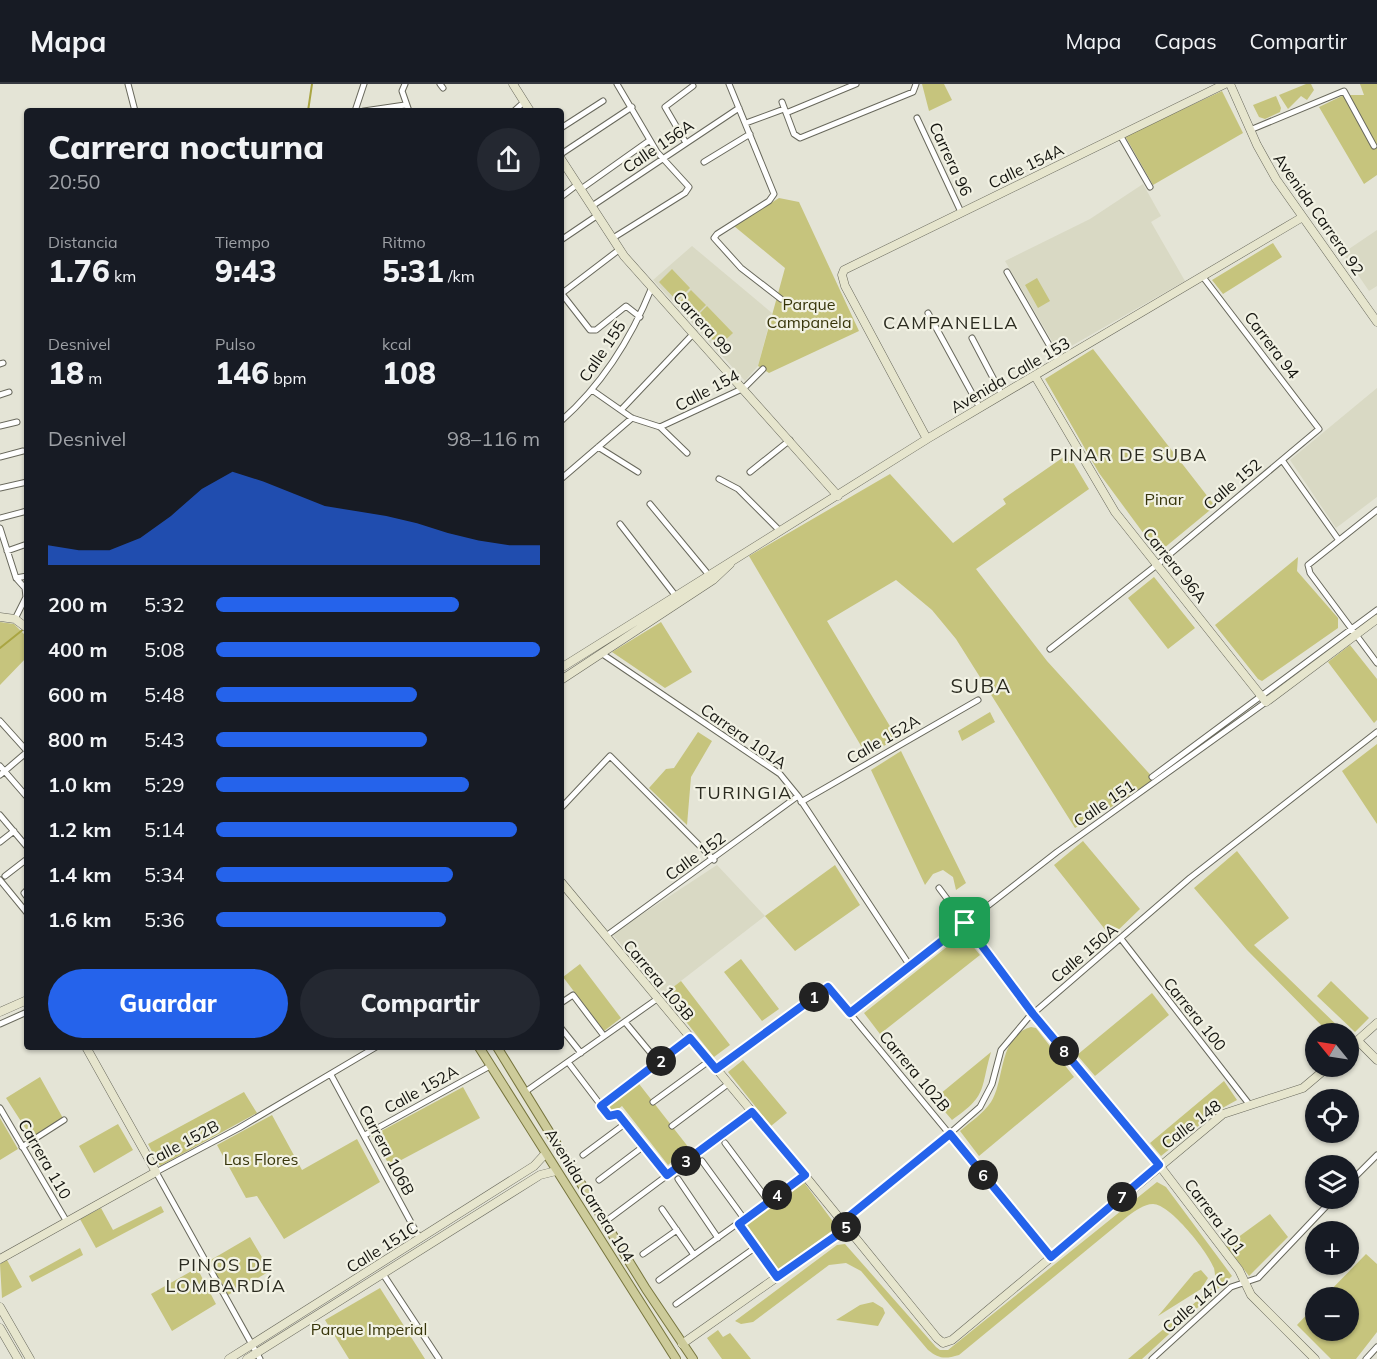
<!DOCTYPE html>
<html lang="es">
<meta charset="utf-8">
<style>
:root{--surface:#171b24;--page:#242831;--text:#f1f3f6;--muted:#9ea1a6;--line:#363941;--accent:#2563eb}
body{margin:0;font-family:Mulish,sans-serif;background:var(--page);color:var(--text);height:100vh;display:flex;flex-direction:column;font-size:22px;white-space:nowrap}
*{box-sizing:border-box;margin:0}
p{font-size:20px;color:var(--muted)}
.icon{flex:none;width:33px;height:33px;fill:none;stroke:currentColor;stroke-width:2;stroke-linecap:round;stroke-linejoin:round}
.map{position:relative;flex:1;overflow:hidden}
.side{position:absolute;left:24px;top:24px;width:540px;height:942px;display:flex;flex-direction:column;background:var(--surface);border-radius:6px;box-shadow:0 2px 4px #0004}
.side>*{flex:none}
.needle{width:39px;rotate:300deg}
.fabs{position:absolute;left:1305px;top:939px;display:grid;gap:12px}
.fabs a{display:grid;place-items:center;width:54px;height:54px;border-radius:50%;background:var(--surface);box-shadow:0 2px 4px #0004;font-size:30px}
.pin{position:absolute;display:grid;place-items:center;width:51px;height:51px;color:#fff;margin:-26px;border-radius:12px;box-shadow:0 3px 9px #0006}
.km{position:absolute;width:30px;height:30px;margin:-15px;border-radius:50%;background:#222;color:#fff;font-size:16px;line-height:30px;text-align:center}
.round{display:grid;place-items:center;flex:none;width:63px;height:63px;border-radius:32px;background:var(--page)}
.headline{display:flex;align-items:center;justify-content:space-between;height:102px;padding:0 24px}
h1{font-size:33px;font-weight:800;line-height:45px}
.stats{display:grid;grid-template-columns:repeat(3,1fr);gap:9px;height:102px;padding:6px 24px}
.stats div{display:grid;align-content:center}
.stats b{font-size:30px;font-weight:800}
.stats small{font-size:16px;font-weight:400}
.stats p{font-size:16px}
.chart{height:168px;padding:12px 24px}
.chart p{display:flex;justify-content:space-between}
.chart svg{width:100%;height:108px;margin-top:6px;fill:var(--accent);opacity:.7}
.primary-button{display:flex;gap:12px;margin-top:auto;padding:12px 24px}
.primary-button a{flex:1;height:69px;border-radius:36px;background:var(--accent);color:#fff;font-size:24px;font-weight:800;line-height:69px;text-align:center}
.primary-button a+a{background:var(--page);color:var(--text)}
ul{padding:0 24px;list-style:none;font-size:20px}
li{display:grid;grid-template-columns:96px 72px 1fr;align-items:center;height:45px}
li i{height:15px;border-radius:8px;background:var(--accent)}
header{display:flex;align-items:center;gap:36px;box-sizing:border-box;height:84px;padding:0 30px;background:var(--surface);border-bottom:2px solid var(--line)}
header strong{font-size:28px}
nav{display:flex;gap:33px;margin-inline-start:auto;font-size:21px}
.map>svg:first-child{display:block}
.built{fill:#d9d9c4}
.green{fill:#c6c47d}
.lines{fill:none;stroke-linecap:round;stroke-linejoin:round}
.stream{stroke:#a9a542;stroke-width:2}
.street-casing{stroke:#68685c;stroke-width:7}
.secondary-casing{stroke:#68685c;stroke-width:9}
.primary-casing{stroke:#77753e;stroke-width:10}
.street{stroke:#fff;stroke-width:5}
.secondary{stroke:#e6e5cd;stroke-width:8}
.primary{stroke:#cdcb9a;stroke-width:8}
.route-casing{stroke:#fff;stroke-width:12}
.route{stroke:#2563eb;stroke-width:8}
.labels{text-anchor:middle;stroke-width:4.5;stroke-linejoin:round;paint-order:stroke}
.street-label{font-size:16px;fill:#14140f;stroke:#f1f1e3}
.park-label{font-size:16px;fill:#37350a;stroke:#f1f1e3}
.neighbourhood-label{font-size:18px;letter-spacing:1.5px;fill:#2b2b20;stroke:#f1f1e3}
.quarter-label{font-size:20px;letter-spacing:1.5px;fill:#2b2b20;stroke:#f1f1e3}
</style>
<header>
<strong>Mapa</strong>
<nav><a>Mapa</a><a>Capas</a><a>Compartir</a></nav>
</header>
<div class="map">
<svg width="1377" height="1275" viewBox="0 0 1377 1275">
<rect width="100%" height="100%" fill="#e4e4d6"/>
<!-- built -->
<path class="built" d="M 1143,100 L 1161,132 L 1151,138 L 1185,197 L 1059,269 L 1005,177 L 1090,135 Z
M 1377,146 L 1377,202 L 1369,207 L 1343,169 Z
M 692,162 L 772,229 L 758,282 L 745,297 L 653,196 Z
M 1377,304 L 1377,413 L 1336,444 L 1290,376 Z
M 717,781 L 765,832 L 664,910 L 612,850 Z"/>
<!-- green -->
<path class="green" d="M 922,0 L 944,0 L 952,16 L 929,27 Z
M 1306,0 L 1311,0 L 1314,6 L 1307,16 L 1301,12 L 1288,25 L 1279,11 Z
M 1360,0 L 1377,0 L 1377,91 L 1364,100 L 1319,23 L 1344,11 L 1364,11 Z
M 1222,7 L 1243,49 L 1153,101 L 1125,52 Z
M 1276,12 L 1281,24 L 1280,28 L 1265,35 L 1259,33 L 1253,21 Z
M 779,114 L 799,118 L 859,247 L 769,289 L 758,282 L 785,184 L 734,142 Z
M 1273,159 L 1282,173 L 1223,210 L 1212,196 Z
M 672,185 L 690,204 L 677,217 L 659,198 Z
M 1037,194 L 1050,217 L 1038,224 L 1025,201 Z
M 691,206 L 706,221 L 693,234 L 678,219 Z
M 707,222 L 733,249 L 719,262 L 693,236 Z
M 1093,265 L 1215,422 L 1158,469 L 1099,389 L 1045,295 Z
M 1068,370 L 1089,405 L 976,485 L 1047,577 L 1156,697 L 1075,744 L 956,555 L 932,526 L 896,496 L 827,537 L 897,654 L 867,672 L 749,472 L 890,390 L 953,459 L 1006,420 L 1003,415 Z
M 1298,473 L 1297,487 L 1338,534 L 1338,544 L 1262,597 L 1258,595 L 1215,541 Z
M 1154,493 L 1195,544 L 1168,565 L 1128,514 Z
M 0,538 L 14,540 L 27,553 L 27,573 L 0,601 Z
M 661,538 L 692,588 L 665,604 L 612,568 Z
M 1350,561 L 1377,595 L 1377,636 L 1374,639 L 1328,578 Z
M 990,628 L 995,638 L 962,657 L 958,647 Z
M 698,648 L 712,657 L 691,693 L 687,741 L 649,704 L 666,685 L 674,684 Z
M 1377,660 L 1377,740 L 1342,687 Z
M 901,667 L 966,799 L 956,806 L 953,793 L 943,786 L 933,790 L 925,801 L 871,686 Z
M 1083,757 L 1140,825 L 1111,853 L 1054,781 Z
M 1237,767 L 1289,834 L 1254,861 L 1345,949 L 1329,949 L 1247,866 L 1194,804 Z
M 835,781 L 860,821 L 795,867 L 765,832 Z
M 963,850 L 980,871 L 880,950 L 864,929 Z
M 741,875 L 779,925 L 762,937 L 724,888 Z
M 580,880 L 621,934 L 604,947 L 563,893 Z
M 681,897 L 730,961 L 714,973 L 664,910 Z
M 1331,897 L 1369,934 L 1355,948 L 1317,912 Z
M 1152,909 L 1169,931 L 1095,992 L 1077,971 Z
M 1031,943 L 1036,944 L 1074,993 L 979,1072 L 960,1047 C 970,1038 983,1030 991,1018 C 1005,997 998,952 1031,943 Z
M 991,968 C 980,1006 988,1011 952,1036 L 934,1015 Z
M 743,976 L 787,1029 L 771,1042 L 728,988 Z
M 40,993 L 64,1036 L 33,1056 L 6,1014 Z
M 636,996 L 689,1064 L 668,1081 L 622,1022 L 609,1032 L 601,1022 Z
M 1224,997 L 1237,1016 L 1217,1027 L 1161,1072 L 1150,1059 Z
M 463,1003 L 480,1034 L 390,1082 L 372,1052 Z
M 244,1008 L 257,1029 L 160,1082 L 148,1060 Z
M 272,1031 L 302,1086 L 357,1055 L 380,1098 L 284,1155 L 257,1112 L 246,1114 L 217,1061 Z
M 0,1034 L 18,1065 L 0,1076 Z
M 118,1040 L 133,1066 L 94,1089 L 79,1062 Z
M 803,1097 L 837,1143 L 778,1186 L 745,1141 Z
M 1157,1098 L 1166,1103 L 1232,1192 L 1142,1275 L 1128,1275 L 1210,1206 L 1216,1198 C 1215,1194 1215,1188 1214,1184 C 1208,1168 1170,1120 1153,1120 C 1144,1120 1135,1127 1128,1132 L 959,1271 C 945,1275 939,1275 928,1266 L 861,1187 L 846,1179 L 829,1181 L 753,1238 L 741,1240 L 735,1237 L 837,1161 L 845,1160 L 936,1263 L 940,1266 L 948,1266 Z
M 161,1122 L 164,1128 L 96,1164 L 80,1135 L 101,1124 L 113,1146 Z
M 1270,1130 L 1288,1153 L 1249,1192 L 1226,1162 Z
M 250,1153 L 270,1187 L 228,1211 L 209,1177 Z
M 80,1164 L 83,1171 L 32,1198 L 29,1192 Z
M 1366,1170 L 1377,1180 L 1377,1248 L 1356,1275 L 1331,1275 L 1297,1241 L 1315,1222 L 1316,1246 L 1348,1246 L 1348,1214 L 1324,1213 Z
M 7,1176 L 22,1203 L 2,1214 L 0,1180 Z
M 197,1184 L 216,1220 L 172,1247 L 151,1210 Z
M 1201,1186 L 1208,1194 L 1201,1205 L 1158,1232 L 1194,1189 Z
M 380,1204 L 425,1275 L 349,1275 L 325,1236 Z
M 873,1218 L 883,1224 L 885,1229 L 878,1242 L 836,1236 L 860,1221 Z
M 718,1246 L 723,1253 L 730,1249 L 751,1275 L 722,1275 L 707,1254 Z"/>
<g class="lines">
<!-- stream -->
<path class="stream" d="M 308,27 L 312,0
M 0,564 L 25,544"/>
<defs>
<path id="street" d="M 128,0 L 135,27
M 405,0 L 402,7 L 409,27
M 440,0 L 443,4
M 729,0 L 774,110 L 769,117 L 717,150 L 714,154 L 741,184 L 781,215
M 782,18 L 794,50 L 800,54 L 913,8 L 916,0
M 355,27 L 364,0
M 364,27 L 405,21
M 514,27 L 524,18
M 786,29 L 856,0
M 917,34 L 961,128
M 746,39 L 784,25
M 561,44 L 603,17
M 1250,46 L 1344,7 L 1374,62
M 1120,51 L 1150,103
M 686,59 L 665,23 L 693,2
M 561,70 L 632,23
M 704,78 L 750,50
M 581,105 L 650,56
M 561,113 L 578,100
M 592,122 L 739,24
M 613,154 L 685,109 L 689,103 L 657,68 L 617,0
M 561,156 L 598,131
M 1007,188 L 1059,278
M 561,210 L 620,165
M 562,210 L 590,246 L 596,246 L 626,222 L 640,233
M 928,229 L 980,324
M 972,254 L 1002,311
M 0,280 L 3,279
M 592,306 L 632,334 L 660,343 L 687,369
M 0,311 L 9,308
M 621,326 L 694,249
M 561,337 C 603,300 631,255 652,203
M 0,342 L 17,338
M 660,343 L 744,304 L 763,285
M 598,363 L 638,388
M 0,373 L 23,367
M 1282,376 L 1338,455
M 750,388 L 790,356
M 561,395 L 632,334
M 719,395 L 738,405 L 780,447
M 0,404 L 27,398
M 650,420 L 708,490
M 1377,426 L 1308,481 L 1310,489 L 1377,579
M 0,434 L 27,427
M 620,440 L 675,511
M 0,444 L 16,494 L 25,504 L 26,513 L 15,535
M 7,467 L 27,460
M 16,494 L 27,492
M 1050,565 L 1158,480 L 1319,345 L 1203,193
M 601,569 L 780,690 L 798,712 L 910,882
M 0,637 L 27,667
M 0,682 L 27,713
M 0,691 L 27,668
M 1152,693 L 1377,526
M 801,718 L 978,616
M 561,724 L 610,672 L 714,776
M 0,731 L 27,763
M 0,758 L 14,747
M 5,792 L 27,775
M 0,796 L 27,829
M 939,804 L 1033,930 L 1159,1081
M 27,806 L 24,809 L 27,813
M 606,852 L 798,712
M 1122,856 L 1249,1020
M 561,919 L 573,911 L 604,952
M 850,929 L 1057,768 L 1266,618
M 625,938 L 659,979
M 0,940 L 27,928
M 561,944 L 581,969
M 568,978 L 609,1032 L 618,1030 L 667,1091
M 715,985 L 828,903 L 1051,1173
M 331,991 L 420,1155
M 525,1008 L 657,915
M 653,1018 L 709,977
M 601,1022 L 690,954
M 0,1024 L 67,1138
M 672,1042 L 728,1000
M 365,1051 L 490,982
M 725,1059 L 769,1118
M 22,1063 L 64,1036
M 583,1071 L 626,1039
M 702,1077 L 745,1136
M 678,1095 L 718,1154
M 599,1096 L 644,1062
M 1348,1100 L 1377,1071
M 662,1125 L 694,1171
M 606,1137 L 752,1028
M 842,1138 L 915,1080 L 980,1023 L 992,1000 L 1001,966 L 1028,934 L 1190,794 L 1377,648
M 739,1140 L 777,1193
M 643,1170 L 677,1146
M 383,1190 L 439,1275
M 659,1196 L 805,1091
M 676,1220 L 756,1163
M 260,1275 L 156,1088 L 239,1044 L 376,963
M 1152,1275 L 1231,1203 L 1258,1194 L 1334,1114
M 1366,1275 L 1377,1263"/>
<path id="secondary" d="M 513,0 L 530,27
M 1230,0 L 1257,61 L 1276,95 L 1377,238
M 561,75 L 624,172 L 838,412
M 1035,292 L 1115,428 L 1266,618 L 1377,535
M 927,355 L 845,202 L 842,191 L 844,186 L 1225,0
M 0,533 L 15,535 L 27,544
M 561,584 L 927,355 L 1301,134
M 561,596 L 713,496 L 730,480
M 561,798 L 784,1066 L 937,1254 L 943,1259 L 952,1256 L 1223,1030 L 1303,1004 L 1329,982
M 0,928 L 27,916
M 1358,957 L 1377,976
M 1348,965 L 1377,939
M 1159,1081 L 1239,1186 L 1251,1211 L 1315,1275
M 0,1175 L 156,1088 L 86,963
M 0,1223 L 30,1275
M 0,1244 L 18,1275
M 682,1260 L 847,1144
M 229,1275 L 534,1082 L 545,1070
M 247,1275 L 540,1091 L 556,1087"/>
<path id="primary" d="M 479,963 L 676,1275
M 497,963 L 646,1205 L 693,1275"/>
</defs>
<!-- street casing -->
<use href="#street" class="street-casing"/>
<!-- secondary casing -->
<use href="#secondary" class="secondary-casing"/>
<!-- primary casing -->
<use href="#primary" class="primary-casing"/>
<!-- street -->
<use href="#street" class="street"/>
<!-- secondary -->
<use href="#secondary" class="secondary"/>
<!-- primary -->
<use href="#primary" class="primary"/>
</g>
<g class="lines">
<defs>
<path id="route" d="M 965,839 L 1033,930 L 1159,1081 L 1051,1173 L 950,1050 L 842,1138 L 847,1144 L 777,1193 L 739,1140 L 805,1091 L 752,1028 L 667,1091 L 618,1030 L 609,1032 L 601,1022 L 690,954 L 716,985 L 828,903 L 850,929 Z"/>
</defs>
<!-- route casing -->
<use href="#route" class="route-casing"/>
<!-- route -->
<use href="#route" class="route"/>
</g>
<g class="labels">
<!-- street labels -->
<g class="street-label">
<text transform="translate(658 62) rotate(-34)" y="6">Calle 156A</text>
<text transform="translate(951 75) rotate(65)" y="6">Carrera 96</text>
<text transform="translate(1026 82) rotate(-26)" y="6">Calle 154A</text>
<text transform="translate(1319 130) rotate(55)" y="6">Avenida Carrera 92</text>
<text transform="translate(703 239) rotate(48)" y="6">Carrera 99</text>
<text transform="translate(1272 261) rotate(53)" y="6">Carrera 94</text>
<text transform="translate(602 267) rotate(-56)" y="6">Calle 155</text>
<text transform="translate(1010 291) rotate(-30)" y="6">Avenida Calle 153</text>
<text transform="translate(707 306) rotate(-28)" y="6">Calle 154</text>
<text transform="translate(1232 400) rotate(-40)" y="6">Calle 152</text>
<text transform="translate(1175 481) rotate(51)" y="6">Carrera 96A</text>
<text transform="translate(744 652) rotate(35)" y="6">Carrera 101A</text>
<text transform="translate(883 655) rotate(-30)" y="6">Calle 152A</text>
<text transform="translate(1104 719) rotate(-34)" y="6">Calle 151</text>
<text transform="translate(695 772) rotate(-36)" y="6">Calle 152</text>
<text transform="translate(1084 869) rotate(-40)" y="6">Calle 150A</text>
<text transform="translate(659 896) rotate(50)" y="6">Carrera 103B</text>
<text transform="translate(1195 930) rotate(51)" y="6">Carrera 100</text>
<text transform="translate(915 987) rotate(50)" y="6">Carrera 102B</text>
<text transform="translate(421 1005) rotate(-29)" y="6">Calle 152A</text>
<text transform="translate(1191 1040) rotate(-37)" y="6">Calle 148</text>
<text transform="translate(182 1059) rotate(-28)" y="6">Calle 152B</text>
<text transform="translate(387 1066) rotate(62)" y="6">Carrera 106B</text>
<text transform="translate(45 1075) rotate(60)" y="6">Carrera 110</text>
<text transform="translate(590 1111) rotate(58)" y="6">Avenida Carrera 104</text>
<text transform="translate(1215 1132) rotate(53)" y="6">Carrera 101</text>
<text transform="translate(382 1163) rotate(-32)" y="6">Calle 151C</text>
<text transform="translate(1195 1219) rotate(-41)" y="6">Calle 147C</text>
</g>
<!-- park labels -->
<g class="park-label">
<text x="809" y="226">Parque<tspan x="809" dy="18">Campanela</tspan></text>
<text x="1164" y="421">Pinar</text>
<text x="261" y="1081">Las Flores</text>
<text x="369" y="1251">Parque Imperial</text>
</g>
<!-- neighbourhood labels -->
<g class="neighbourhood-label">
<text x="951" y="245">CAMPANELLA</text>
<text x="1129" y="377">PINAR DE SUBA</text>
<text x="744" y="715">TURINGIA</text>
<text x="226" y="1187">PINOS DE<tspan x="226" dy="21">LOMBARDÍA</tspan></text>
</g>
<!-- quarter labels -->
<g class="quarter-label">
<text x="981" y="609">SUBA</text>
</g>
</g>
</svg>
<div class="fabs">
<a><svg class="needle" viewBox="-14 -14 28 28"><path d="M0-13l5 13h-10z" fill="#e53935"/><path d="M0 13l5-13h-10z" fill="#9ea1a6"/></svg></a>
<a><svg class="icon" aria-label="locate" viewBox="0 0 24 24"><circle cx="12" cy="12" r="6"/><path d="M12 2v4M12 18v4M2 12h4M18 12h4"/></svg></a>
<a><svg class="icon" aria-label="layers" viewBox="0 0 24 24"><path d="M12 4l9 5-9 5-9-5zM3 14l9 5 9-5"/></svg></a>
<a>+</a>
<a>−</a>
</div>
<div class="pin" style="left:965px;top:839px;background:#1e9e55"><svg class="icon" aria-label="arrive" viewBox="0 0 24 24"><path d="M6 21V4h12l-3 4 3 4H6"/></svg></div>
<b class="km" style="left:814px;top:913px">1</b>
<b class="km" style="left:661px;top:977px">2</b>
<b class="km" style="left:686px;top:1077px">3</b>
<b class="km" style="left:777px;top:1111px">4</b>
<b class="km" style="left:846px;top:1143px">5</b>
<b class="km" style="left:983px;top:1091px">6</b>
<b class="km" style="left:1122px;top:1113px">7</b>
<b class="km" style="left:1064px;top:967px">8</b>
<section class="side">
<div class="headline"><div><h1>Carrera nocturna</h1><p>20:50</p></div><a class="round"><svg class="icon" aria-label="share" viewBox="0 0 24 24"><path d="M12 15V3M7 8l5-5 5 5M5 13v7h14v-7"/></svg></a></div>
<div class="stats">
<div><p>Distancia</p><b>1.76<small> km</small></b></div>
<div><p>Tiempo</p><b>9:43</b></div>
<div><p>Ritmo</p><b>5:31<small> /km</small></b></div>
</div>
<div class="stats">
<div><p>Desnivel</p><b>18<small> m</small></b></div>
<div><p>Pulso</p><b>146<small> bpm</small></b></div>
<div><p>kcal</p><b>108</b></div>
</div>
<div class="chart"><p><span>Desnivel</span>98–116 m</p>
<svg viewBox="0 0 160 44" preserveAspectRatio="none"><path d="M0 44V36L10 38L20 38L30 33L40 24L50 13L60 6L70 10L80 15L90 20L100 22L110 24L120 27L130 31L140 34L150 36L160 36V44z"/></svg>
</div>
<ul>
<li><b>200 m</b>5:32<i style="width:75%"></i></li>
<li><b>400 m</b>5:08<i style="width:100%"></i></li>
<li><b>600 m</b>5:48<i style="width:62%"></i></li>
<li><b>800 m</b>5:43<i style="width:65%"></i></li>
<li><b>1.0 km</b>5:29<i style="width:78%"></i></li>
<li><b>1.2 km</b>5:14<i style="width:93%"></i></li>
<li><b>1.4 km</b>5:34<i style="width:73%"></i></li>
<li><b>1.6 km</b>5:36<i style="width:71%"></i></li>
</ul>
<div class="primary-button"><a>Guardar</a><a>Compartir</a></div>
</section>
</div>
